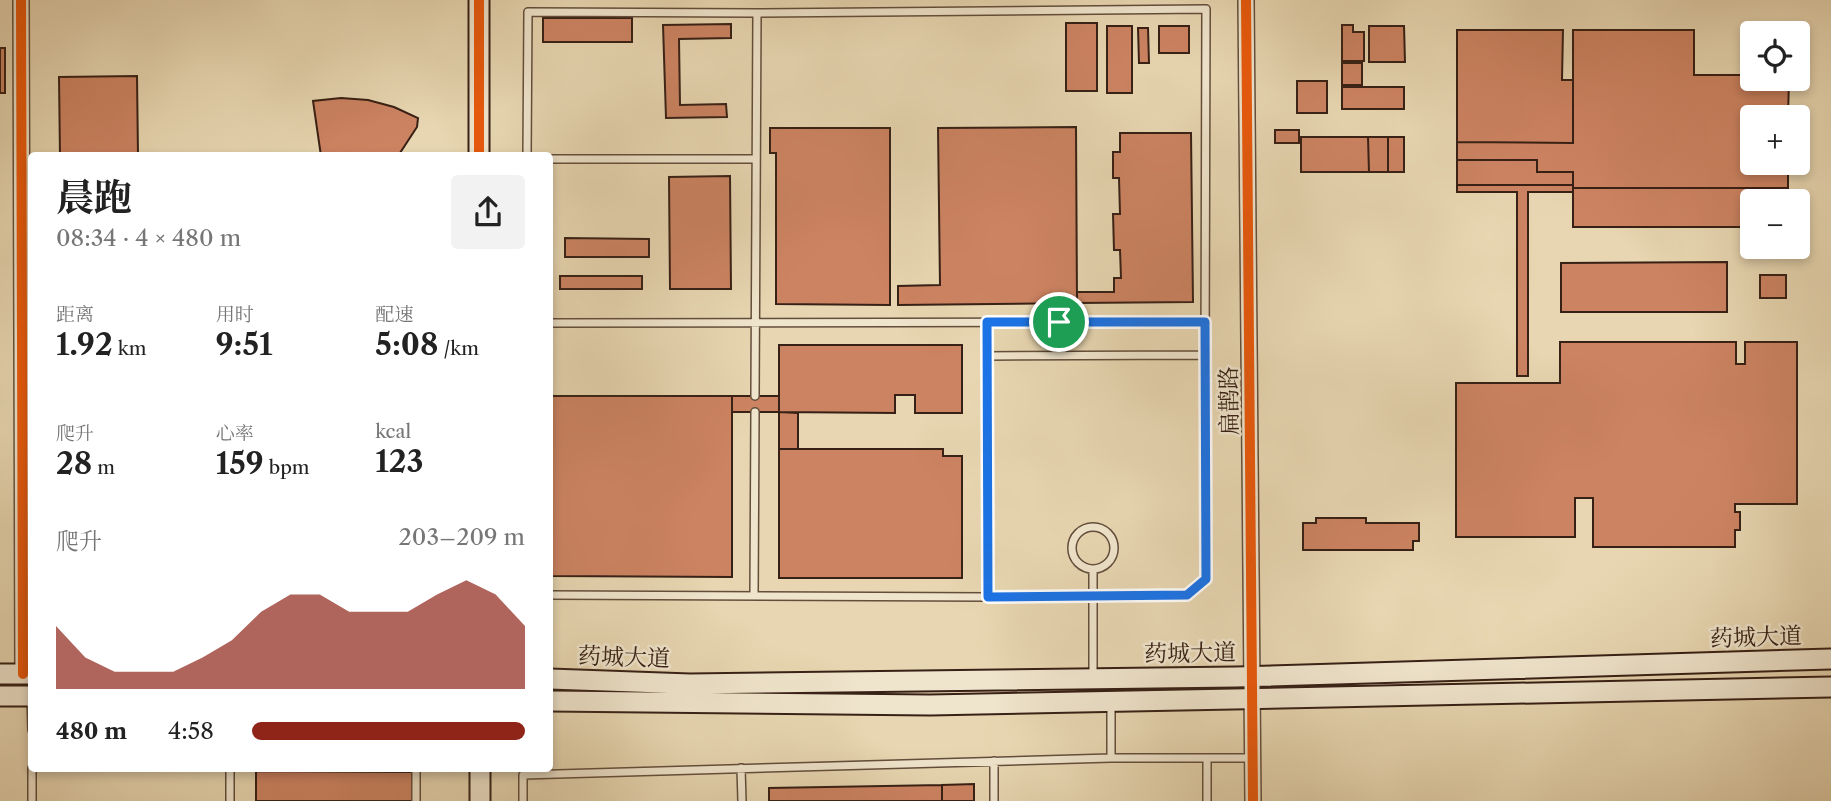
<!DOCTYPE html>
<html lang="zh">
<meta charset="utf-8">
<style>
:root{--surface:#fff;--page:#f2f2f2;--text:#222;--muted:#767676;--accent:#8f2418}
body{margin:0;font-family:"Libre Caslon Text","Noto Serif SC",serif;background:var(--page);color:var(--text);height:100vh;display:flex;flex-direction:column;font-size:26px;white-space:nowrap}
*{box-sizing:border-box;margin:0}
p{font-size:23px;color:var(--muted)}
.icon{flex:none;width:38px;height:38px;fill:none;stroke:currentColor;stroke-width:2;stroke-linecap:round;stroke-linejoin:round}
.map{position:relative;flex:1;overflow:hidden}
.sheet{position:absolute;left:28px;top:152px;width:525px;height:620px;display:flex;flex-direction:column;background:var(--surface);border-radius:7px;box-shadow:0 4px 10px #0003}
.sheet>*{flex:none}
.controls{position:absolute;left:1740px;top:21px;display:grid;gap:14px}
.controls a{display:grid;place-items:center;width:70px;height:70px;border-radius:7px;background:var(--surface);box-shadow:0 4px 10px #0003;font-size:35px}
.pin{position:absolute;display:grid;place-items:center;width:60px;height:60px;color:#fff;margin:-30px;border:4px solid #fff;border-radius:50%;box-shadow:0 2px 7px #0007}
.round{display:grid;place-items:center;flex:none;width:74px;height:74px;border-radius:7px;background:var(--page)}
.head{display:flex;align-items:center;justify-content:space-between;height:119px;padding:0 28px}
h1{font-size:38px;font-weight:700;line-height:52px}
.figures{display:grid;grid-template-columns:repeat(3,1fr);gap:10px;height:119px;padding:7px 28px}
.figures div{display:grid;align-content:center}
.figures b{font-size:30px;font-weight:700}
.figures small{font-size:19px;font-weight:400}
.figures p{font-size:19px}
.chart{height:196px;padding:14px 28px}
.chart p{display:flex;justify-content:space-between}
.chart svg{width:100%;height:126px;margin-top:7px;fill:var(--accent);opacity:.7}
ul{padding:0 28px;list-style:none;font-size:23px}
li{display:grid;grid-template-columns:112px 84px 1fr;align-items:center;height:52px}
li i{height:18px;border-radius:9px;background:var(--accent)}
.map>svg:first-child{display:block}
.building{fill:#cc8362;stroke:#372015;stroke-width:2}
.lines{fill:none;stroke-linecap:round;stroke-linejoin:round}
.lane-casing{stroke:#634e3c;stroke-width:10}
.street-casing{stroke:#634e3c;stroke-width:18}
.secondary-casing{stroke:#372015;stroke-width:23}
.lane{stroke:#efe4cc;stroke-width:7}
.street{stroke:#efe4cc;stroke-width:14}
.secondary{stroke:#efe4cc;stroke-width:19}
.cycleway-casing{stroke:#efe4cc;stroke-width:15}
.cycleway{stroke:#e8590c;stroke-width:10}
.route-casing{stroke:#fff;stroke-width:14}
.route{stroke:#1a73e8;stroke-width:9}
.labels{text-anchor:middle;stroke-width:5;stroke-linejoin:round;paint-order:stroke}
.street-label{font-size:23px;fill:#372015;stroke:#efe4cc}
</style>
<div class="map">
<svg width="1831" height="801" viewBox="0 0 1831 801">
<rect width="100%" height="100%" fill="#e7d6b1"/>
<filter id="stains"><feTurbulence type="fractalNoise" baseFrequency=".00286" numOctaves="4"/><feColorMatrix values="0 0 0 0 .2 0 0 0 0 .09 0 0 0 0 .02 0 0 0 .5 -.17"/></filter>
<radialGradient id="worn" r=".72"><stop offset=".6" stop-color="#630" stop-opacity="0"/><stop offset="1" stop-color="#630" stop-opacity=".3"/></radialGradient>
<!-- building -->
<path class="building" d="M 543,18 L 632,18 L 632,42 L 543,42 Z
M 1066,23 L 1097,23 L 1097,91 L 1066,91 Z
M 731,24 L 731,38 L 679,39 L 680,105 L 726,104 L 727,117 L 666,118 L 663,25 Z
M 1342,25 L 1353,25 L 1353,32 L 1364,32 L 1364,61 L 1342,61 Z
M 1107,26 L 1132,26 L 1132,93 L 1107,93 Z
M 1159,26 L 1189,26 L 1189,53 L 1159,53 Z
M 1369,26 L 1404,26 L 1405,62 L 1369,62 Z
M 1138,28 L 1148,28 L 1149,63 L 1139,63 Z
M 1457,30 L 1563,30 L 1562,80 L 1573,80 L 1573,143 L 1457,142 Z
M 1573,30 L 1694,30 L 1694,75 L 1752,75 L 1752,79 L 1789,79 L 1788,117 L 1752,117 L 1752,163 L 1788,163 L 1788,188 L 1573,188 L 1573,172 L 1537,172 L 1537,160 L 1457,160 L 1457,142 L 1573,143 Z
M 0,48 L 5,48 L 5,93 L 0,93 Z
M 1342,63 L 1362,63 L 1362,85 L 1342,85 Z
M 137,76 L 138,156 L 60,156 L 59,77 Z
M 1297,81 L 1327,81 L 1327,113 L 1297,113 Z
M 1342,87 L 1404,87 L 1404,109 L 1342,109 Z
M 341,98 L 368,100 L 394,107 L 418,118 L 417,127 L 398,156 L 321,156 L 313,101 Z
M 1076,127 L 1077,303 L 898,305 L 898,286 L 940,285 L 938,128 Z
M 770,128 L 890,128 L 890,305 L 776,304 L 776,153 L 770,153 Z
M 1275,130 L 1299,130 L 1299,143 L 1275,143 Z
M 1120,133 L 1191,133 L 1193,302 L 1077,303 L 1077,292 L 1114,292 L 1114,278 L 1121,278 L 1120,250 L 1114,250 L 1113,214 L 1120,214 L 1119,178 L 1113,178 L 1113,152 L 1120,152 Z
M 1301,137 L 1368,137 L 1369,172 L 1301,172 Z
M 1368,137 L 1388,137 L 1388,172 L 1369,172 Z
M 1388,137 L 1404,137 L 1404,172 L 1388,172 Z
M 1457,160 L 1537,160 L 1537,172 L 1573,172 L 1573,185 L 1457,185 Z
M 730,176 L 731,289 L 670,289 L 669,177 Z
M 1457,185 L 1573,185 L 1573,192 L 1528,192 L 1528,376 L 1517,376 L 1517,192 L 1457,192 Z
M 1573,188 L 1788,188 L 1788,201 L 1752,201 L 1752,227 L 1573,227 Z
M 565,238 L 649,239 L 649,257 L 565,257 Z
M 1727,262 L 1727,312 L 1561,312 L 1561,263 Z
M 1760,275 L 1786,275 L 1786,298 L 1760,298 Z
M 560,276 L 642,276 L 642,289 L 560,289 Z
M 1560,342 L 1736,342 L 1736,364 L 1745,364 L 1745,342 L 1797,342 L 1797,504 L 1735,504 L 1735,512 L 1740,512 L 1740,530 L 1735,530 L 1735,547 L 1593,547 L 1593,498 L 1575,498 L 1575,537 L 1456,537 L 1456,383 L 1560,383 Z
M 779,345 L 962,345 L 962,413 L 915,413 L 915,395 L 895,395 L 895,413 L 779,412 Z
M 550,396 L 732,396 L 732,577 L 550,576 Z
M 732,396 L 779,396 L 779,412 L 732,412 Z
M 779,412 L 798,413 L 798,449 L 779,449 Z
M 779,449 L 943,449 L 943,456 L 962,456 L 962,578 L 779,578 Z
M 1316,518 L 1366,518 L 1366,523 L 1419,523 L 1419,541 L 1413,541 L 1413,550 L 1303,550 L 1303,523 L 1316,523 Z
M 256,771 L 412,772 L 412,801 L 256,801 Z
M 974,784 L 974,801 L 942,801 L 942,785 Z
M 942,785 L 942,801 L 769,801 L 769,788 Z"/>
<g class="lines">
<defs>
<path id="lane" d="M 757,13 L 1206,9 L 1205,355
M 527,156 L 528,12 L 757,13 L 755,396
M 550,159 L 756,159
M 987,322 L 987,356
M 550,323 L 1205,322
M 1205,355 L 1206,579 L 1187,595 L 988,597 L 987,356 Z
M1072 548a21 21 0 1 1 42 0a21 21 0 1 1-42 0Z
M 1093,570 L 1093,677
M 550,595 L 988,597
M 754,596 L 755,412
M 31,696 L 32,730
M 1111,702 L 1111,758 L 1253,758
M 1207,758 L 1207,801
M 994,761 L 994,801
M 32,768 L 32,801
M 741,768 L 742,801
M 230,801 L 230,768
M 416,801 L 416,768
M 523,801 L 523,775 L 1111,758"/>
<path id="street" d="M 21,0 L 23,674
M 1246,0 L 1253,801"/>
<path id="secondary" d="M 479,0 L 479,156
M 0,674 L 32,674
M 550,679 L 690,684 L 1236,677 L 1831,659
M 0,696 L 32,696
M 550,701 L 930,705 L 1831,687
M 480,768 L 480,801"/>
</defs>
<!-- lane casing -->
<use href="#lane" class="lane-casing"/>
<!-- street casing -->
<use href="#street" class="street-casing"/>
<!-- secondary casing -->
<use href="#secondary" class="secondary-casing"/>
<!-- lane -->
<use href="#lane" class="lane"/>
<!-- street -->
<use href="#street" class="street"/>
<!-- secondary -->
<use href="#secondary" class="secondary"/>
<defs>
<path id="cycleway" d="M 21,0 L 23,674
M 479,0 L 479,156
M 1246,0 L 1253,801"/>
</defs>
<!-- cycleway casing -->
<use href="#cycleway" class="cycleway-casing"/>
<!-- cycleway -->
<use href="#cycleway" class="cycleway"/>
</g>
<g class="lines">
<defs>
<path id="route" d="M 987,322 L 1205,322 L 1206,579 L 1187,595 L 988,597 Z"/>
</defs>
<!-- route casing -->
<use href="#route" class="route-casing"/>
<!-- route -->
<use href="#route" class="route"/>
</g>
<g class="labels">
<!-- street labels -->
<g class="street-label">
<text transform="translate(1229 401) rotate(-91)" y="8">扁鹊路</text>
<text transform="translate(1756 637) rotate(-2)" y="8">药城大道</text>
<text transform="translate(1190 653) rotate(-1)" y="8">药城大道</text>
<text transform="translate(624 657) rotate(2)" y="8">药城大道</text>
</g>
</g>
<rect width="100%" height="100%" filter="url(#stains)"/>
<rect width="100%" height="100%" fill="url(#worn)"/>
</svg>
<div class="controls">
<a><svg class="icon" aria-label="locate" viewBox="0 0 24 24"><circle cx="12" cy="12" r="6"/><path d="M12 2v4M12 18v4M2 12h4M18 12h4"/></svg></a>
<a>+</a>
<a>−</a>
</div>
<div class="pin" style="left:1059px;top:322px;background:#1e9e55"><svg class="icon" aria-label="arrive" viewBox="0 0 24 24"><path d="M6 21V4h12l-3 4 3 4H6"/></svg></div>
<section class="sheet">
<div class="head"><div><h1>晨跑</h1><p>08:34 · 4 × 480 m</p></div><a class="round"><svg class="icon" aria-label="share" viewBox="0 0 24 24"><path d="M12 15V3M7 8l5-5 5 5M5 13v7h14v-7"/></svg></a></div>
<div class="figures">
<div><p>距离</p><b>1.92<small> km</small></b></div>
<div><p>用时</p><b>9:51</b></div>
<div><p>配速</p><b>5:08<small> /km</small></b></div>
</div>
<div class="figures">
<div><p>爬升</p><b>28<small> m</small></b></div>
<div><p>心率</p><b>159<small> bpm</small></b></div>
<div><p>kcal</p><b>123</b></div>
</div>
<div class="chart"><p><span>爬升</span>203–209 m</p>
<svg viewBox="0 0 160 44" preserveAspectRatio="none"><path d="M0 44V22L10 33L20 38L30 38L40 38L50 33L60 27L70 17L80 11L90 11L100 17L110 17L120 17L130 11L140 6L150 11L160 22V44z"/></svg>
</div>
<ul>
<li><b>480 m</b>4:58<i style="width:100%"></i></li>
</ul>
</section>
</div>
